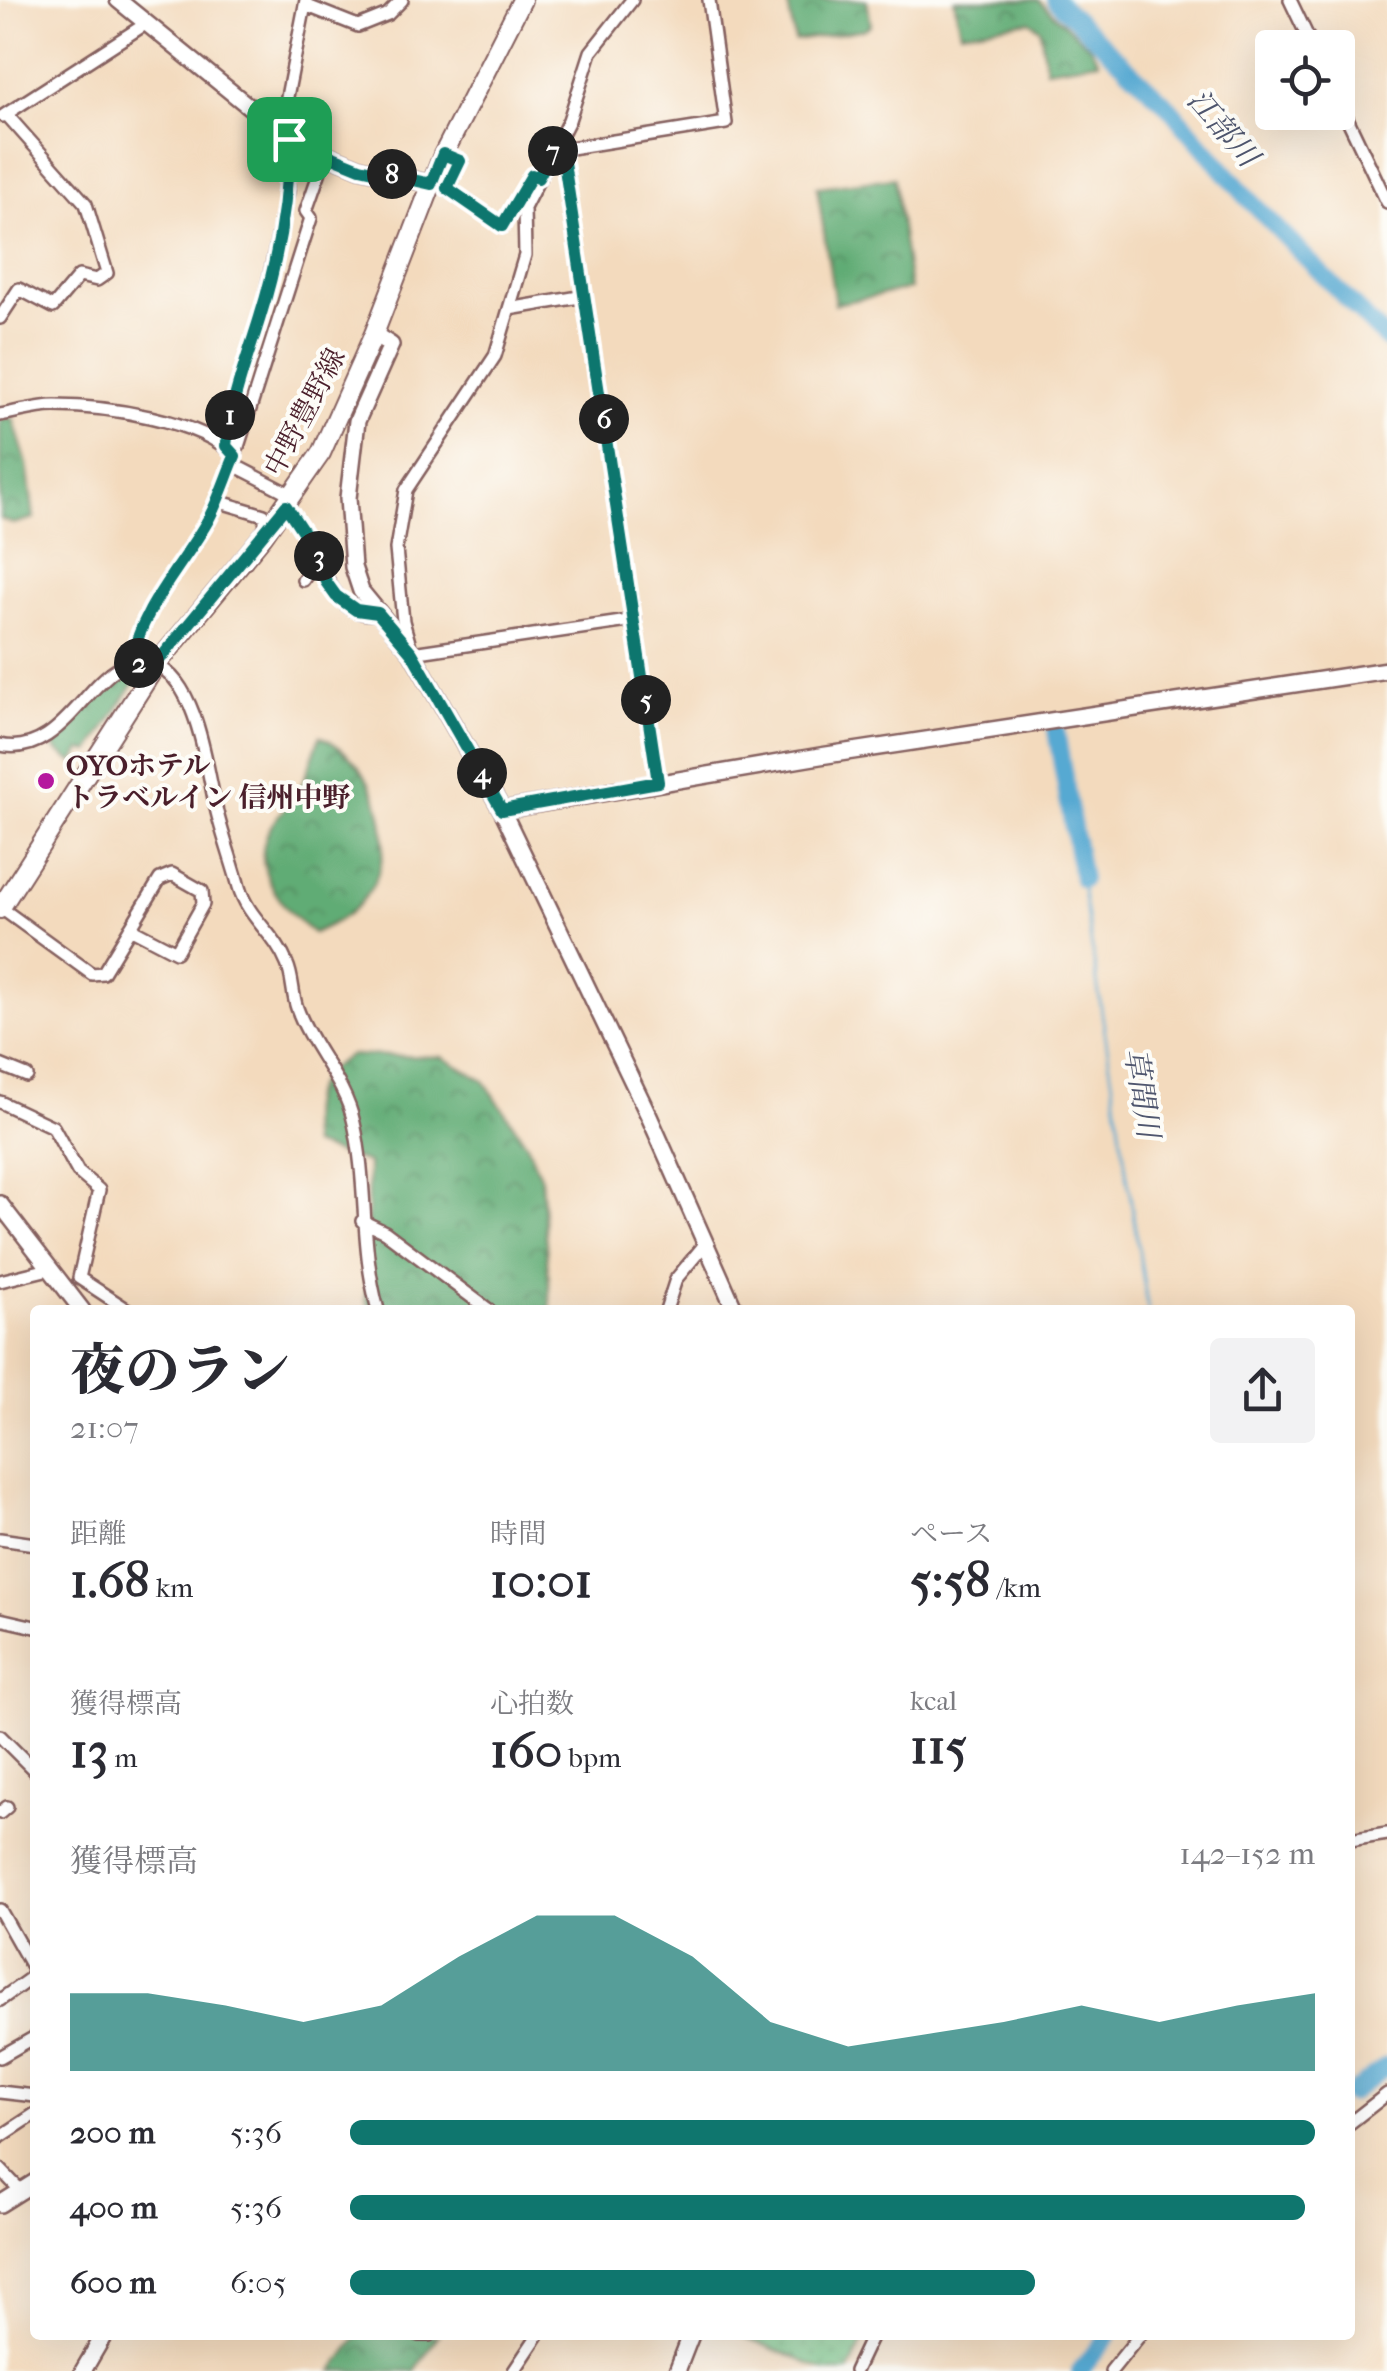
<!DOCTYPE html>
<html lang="ja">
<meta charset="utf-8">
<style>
:root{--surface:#fff;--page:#f2f2f3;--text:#2b2b33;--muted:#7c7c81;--accent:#0f766e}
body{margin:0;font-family:"IM FELL French Canon","Noto Serif JP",serif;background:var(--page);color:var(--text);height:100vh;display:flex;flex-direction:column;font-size:38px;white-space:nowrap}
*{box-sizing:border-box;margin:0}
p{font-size:32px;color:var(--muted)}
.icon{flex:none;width:55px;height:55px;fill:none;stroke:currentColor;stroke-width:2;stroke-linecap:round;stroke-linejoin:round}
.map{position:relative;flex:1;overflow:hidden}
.side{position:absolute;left:30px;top:1305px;width:1325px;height:1035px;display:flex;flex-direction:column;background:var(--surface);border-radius:10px;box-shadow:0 10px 40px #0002}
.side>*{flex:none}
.tools{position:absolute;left:1255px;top:30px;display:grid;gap:20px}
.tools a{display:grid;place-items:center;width:100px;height:100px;border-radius:10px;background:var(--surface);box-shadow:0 10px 40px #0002;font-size:50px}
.pin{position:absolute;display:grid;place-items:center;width:85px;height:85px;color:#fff;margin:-42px;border-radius:20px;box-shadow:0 5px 15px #0006}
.km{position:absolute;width:50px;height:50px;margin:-25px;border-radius:50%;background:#222;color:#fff;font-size:28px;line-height:50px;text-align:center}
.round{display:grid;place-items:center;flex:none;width:105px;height:105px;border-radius:10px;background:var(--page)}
.overview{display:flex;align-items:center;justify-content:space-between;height:170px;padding:0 40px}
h1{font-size:55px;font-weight:800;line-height:75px}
.metrics{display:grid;grid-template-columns:repeat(3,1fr);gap:15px;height:170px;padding:10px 40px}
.metrics div{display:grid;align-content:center}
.metrics b{font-size:50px;font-weight:800}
.metrics small{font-size:28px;font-weight:400}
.metrics p{font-size:28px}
.chart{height:280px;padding:20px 40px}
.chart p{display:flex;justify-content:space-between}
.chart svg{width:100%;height:180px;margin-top:10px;fill:var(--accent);opacity:.7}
ul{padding:0 40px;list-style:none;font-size:32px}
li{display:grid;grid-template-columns:160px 120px 1fr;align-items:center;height:75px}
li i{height:25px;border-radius:12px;background:var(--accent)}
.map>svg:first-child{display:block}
.forest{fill:url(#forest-crowns);stroke:#566650;stroke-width:2.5}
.garden{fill:url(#garden-dots);stroke:#60745a;stroke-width:2.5}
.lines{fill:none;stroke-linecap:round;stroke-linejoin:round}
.stream{stroke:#57a9d2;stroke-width:2.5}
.river{stroke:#57a9d2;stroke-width:18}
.street-casing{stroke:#85605e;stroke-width:16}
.secondary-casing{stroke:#85605e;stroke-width:20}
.primary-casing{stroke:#85605e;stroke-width:22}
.street{stroke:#fff;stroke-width:11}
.secondary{stroke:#fff;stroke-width:15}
.primary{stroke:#fff;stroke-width:18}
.route-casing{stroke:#fff;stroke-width:20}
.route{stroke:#0f766e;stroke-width:12}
.poi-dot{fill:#b5179e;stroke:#fdfcf7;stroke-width:4}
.labels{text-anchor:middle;stroke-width:8;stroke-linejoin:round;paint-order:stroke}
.street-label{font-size:28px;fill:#4a1f2b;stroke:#fdfcf7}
.poi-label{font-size:28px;font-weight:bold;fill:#4a1f2b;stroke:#fdfcf7;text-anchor:start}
.water-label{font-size:30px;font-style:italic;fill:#4f566e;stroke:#fdfcf7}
</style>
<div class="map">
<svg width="1387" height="2371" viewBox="0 0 1387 2371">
<defs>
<pattern id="forest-crowns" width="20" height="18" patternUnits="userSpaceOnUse" patternTransform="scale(2.5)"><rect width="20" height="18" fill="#61ac75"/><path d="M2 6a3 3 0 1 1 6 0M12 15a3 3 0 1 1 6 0" fill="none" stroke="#528b60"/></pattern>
<pattern id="garden-dots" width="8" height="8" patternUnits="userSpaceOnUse" patternTransform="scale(2.5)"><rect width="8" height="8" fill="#77c889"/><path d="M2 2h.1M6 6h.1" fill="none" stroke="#68ab76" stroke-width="1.8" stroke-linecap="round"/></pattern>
</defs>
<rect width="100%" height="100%" fill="#fdfcf7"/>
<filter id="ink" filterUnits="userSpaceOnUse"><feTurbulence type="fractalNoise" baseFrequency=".01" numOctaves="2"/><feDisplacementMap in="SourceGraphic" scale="20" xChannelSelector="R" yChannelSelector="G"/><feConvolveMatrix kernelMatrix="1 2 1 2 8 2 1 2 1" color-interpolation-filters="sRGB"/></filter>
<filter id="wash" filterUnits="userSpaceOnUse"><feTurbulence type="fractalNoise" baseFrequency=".0048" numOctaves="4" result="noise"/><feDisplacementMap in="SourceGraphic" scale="40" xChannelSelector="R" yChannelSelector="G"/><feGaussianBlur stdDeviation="2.25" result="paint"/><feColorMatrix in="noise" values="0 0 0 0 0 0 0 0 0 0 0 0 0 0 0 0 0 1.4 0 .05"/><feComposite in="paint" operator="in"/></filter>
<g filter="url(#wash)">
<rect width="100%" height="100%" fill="#f3dabd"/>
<!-- forest -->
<path class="forest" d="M 787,0 L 867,0 L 871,25 L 865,29 L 795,41 Z
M 954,0 L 1038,0 L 1090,47 L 1099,61 L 1046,69 L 1040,29 L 1030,21 L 961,32 Z
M 894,178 L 910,289 L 835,304 L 817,187 Z
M 13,418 L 27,464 L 34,518 L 13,524 L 0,519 L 0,419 Z
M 137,670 L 137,679 L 90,752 L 81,750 L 74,763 L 55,749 L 55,741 C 84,721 97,680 137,670 Z
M 320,736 C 377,761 405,846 365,897 C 352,915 333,924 313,933 C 288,914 254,876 265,840 C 270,822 285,809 296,794 C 307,778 313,755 320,736 Z
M 351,1055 L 442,1057 L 484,1081 L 527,1144 L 541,1178 L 551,1310 L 371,1310 L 366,1301 L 368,1163 L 311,1145 C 305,1102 311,1076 351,1055 Z
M 359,2335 L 438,2335 L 415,2371 L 333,2371 Z"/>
<!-- garden -->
<path class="garden" d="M 740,2335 L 866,2335 L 849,2371 L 826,2371 Z"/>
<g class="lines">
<!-- stream -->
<path class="stream" d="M 1082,885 L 1148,1310"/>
<!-- river -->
<path class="river" d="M 1055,0 L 1166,104 L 1253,204 L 1387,340
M 1055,725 L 1082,879
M 1350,2094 L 1387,2066
M 1080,2371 L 1109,2335"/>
</g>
</g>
<g filter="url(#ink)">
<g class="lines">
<defs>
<path id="street" d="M 632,0 L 591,52 L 569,120 L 524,208 L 525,255 L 495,356 L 406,490 L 396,549 L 403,621 L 412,653 L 635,620
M 1290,0 L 1313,48
M 305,5 L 358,26 L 388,14 L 402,0
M 1338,99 L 1387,202
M 3,116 L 147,23
M 562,149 L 658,783
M 558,150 L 726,123 L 709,0
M 443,155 L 460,161 L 447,188 L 502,226 L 534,176
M 509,309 L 585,296
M 0,318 L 19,289 L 53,307 L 79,276 L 97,280 L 107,273 L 86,204 L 6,114
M 0,415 C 18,412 37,406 55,406 C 103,406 201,419 235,456 C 226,478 219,501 207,522 C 181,565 139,611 132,662
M 226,446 L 228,421 L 262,313 L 288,191 L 284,112 L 306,0
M 235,456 L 311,218 L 306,211 L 325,157
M 232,464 L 292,495
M 217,501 L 264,515 L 267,530
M 286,506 L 319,556 L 303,580
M 319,556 C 326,583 344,619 378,613
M 0,745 C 73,761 96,639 156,665 C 198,683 207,770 216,808 C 222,834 232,861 239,887 C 248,918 276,935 287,964 C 293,977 292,994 297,1008 C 311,1048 345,1080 354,1123 C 368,1185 360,1245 378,1310
M 1,908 L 92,974 L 103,973 L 160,879 L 172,874 L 202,891 L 203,904 L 176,952 L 130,928
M 0,1065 L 27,1076
M 0,1102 L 53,1127 L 78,1172 L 99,1190 L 79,1278 L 128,1310
M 362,1221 L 385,1232 L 489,1310
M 0,1281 L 49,1269
M 666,1310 L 676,1279 L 706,1243
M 0,1539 L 35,1544
M 0,1619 L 35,1627
M 0,1736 L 35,1771
M 0,1813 L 7,1807
M 1350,1840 L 1387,1834
M 0,1910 L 35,1972
M 0,2000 L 35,1975
M 0,2057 L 35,2037
M 0,2092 L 35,2096
M 1350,2123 L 1387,2094
M 0,2137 L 35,2114
M 0,2169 L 21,2191
M 419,2335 L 429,2335
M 514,2371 L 538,2335
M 855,2371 L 872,2335
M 1111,2371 L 1140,2335"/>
<path id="secondary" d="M 118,0 L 289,139 L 360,168 L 431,184
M 374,334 L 391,345 L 357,421 L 348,498 L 353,567 L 361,591 L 412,653 L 502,810 L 648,1114 L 735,1310
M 502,810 L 820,756 L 1387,670
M 0,1204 L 82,1310
M 0,2204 L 35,2182
M 83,2371 L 104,2335
M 677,2371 L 691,2335"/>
<path id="primary" d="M 0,909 L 156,665 L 263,536 L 321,453 L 374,334 L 443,155 L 522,0"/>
</defs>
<!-- street casing -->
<use href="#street" class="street-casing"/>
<!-- secondary casing -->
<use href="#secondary" class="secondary-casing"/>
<!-- primary casing -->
<use href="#primary" class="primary-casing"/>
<!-- street -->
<use href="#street" class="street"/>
<!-- secondary -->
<use href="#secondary" class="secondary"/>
<!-- primary -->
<use href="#primary" class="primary"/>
</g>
</g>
<g class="lines" filter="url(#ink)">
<defs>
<path id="route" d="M 289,139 L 360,168 L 431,184 L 443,154 L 460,161 L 447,188 L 502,226 L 532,175 L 538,178 L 553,150 L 562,149 L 658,782 L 502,810 L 412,653 L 378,613 L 356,610 L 336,596 L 326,582 L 319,556 L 286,506 L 156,664 L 132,662 C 139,610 183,565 208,520 C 219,500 226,477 235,456 L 226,446 C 230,402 247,360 260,317 C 278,260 288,199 289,139 Z"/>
</defs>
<!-- route casing -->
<use href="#route" class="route-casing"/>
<!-- route -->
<use href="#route" class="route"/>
</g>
<!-- markers -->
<circle class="poi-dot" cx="46" cy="781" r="10"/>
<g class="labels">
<!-- street labels -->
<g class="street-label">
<text transform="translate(304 412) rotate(-62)" y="10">中野豊野線</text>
</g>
<!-- poi labels -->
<g class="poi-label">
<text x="66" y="775">OYOホテル<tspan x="66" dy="32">トラベルイン 信州中野</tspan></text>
</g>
<!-- water labels -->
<g class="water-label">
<text transform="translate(1223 128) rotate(49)" y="10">江部川</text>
<text transform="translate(1142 1093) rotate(81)" y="10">草間川</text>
</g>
</g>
</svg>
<div class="tools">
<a><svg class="icon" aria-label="locate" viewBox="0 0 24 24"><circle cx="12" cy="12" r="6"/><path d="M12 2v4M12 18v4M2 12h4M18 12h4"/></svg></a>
</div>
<div class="pin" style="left:289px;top:139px;background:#1e9e55"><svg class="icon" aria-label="arrive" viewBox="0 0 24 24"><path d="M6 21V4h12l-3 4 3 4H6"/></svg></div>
<b class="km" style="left:230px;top:415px">1</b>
<b class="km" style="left:139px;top:663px">2</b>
<b class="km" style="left:319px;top:556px">3</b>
<b class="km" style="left:482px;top:773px">4</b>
<b class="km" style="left:646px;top:700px">5</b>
<b class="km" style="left:604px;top:419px">6</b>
<b class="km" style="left:553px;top:151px">7</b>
<b class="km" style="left:392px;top:174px">8</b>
<section class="side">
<div class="overview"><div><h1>夜のラン</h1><p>21:07</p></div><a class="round"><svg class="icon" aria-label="share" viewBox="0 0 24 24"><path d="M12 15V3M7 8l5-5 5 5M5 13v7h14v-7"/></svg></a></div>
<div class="metrics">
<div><p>距離</p><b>1.68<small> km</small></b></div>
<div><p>時間</p><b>10:01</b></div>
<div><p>ペース</p><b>5:58<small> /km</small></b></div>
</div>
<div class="metrics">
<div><p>獲得標高</p><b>13<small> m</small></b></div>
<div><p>心拍数</p><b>160<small> bpm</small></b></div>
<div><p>kcal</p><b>115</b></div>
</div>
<div class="chart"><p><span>獲得標高</span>142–152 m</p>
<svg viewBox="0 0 160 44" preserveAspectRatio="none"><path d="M0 44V25L10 25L20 28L30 32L40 28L50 16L60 6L70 6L80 16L90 32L100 38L110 35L120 32L130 28L140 32L150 28L160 25V44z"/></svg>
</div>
<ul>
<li><b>200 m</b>5:36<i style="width:100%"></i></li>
<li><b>400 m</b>5:36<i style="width:99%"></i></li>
<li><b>600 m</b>6:05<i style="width:71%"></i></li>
</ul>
</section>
</div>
